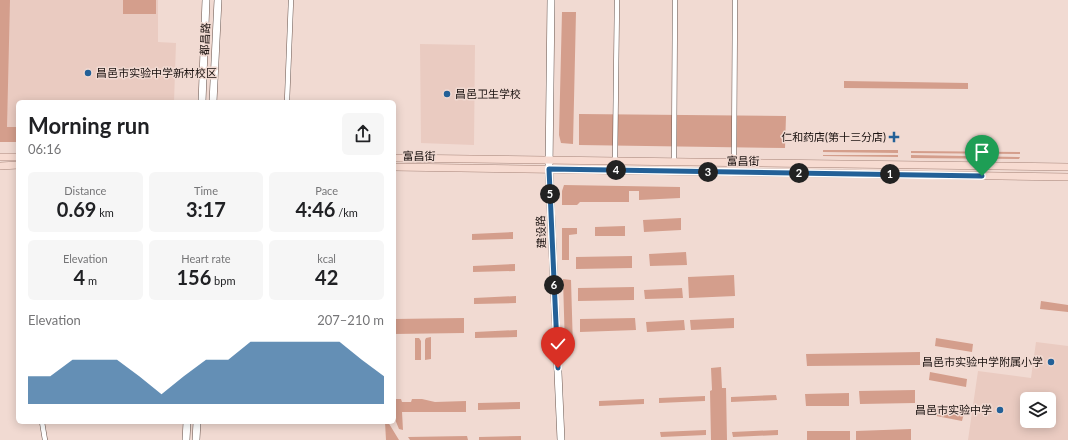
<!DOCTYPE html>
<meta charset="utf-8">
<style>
:root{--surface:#fff;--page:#f6f6f6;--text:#202124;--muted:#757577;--accent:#236097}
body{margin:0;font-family:Lato,"Noto Sans SC",sans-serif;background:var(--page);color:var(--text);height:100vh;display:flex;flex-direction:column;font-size:15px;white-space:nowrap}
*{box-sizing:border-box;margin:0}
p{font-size:13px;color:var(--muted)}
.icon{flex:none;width:22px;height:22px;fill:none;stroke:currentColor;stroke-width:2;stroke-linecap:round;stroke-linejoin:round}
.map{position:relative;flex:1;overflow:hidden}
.panel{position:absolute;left:16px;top:100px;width:380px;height:324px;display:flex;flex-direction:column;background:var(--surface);border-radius:6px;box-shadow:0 2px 10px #0003}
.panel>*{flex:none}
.buttons{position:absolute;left:1020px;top:392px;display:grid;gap:8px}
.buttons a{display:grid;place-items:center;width:36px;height:36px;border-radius:6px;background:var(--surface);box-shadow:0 2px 10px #0003;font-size:20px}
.pin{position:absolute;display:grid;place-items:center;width:34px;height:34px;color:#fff;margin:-41px -17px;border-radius:50% 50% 50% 0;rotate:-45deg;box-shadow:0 0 4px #0007}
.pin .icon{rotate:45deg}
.km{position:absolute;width:20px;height:20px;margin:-10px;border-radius:50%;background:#222;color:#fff;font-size:11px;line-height:20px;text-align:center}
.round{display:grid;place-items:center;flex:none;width:42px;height:42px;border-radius:6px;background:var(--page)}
.overview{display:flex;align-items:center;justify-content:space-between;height:68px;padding:0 12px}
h1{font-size:22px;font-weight:700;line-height:30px}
.stats{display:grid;grid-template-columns:repeat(3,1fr);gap:6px;height:68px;padding:4px 12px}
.stats div{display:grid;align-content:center;border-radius:6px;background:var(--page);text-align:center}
.stats b{font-size:20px;font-weight:700}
.stats small{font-size:11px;font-weight:400}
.stats p{font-size:11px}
.chart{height:112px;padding:8px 12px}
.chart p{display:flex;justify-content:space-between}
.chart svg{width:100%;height:72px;margin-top:4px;fill:var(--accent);opacity:.7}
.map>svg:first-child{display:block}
.built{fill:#eacbc1;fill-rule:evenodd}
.green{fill:#d49e8c}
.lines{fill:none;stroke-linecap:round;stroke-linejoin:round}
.street-casing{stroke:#68554e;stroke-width:5.5}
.secondary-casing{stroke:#68554e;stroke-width:8}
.primary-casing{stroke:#a6857a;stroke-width:8}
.street{stroke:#fff;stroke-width:4.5}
.secondary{stroke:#fff;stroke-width:7}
.primary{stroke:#f7dbd1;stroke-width:7}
.route-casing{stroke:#fff;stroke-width:8}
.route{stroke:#236097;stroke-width:5}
.poi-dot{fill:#236097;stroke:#f1dad2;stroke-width:1.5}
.labels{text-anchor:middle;stroke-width:3;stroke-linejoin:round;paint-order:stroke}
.street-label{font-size:11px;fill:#1a1210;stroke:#f1dad2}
.poi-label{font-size:11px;fill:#1a1210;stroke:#f1dad2;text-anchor:end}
</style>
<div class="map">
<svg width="1068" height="440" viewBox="0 0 1068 440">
<rect width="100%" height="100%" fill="#f1dad2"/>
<!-- built -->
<path class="built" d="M 0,0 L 158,0 L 158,42 L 176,43 L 174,102 L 18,102 L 18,127 L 0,127 Z
M 420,44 L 475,45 L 474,145 L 421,143 Z
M 1036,342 L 1068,346 L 1068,440 L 968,440 L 978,371 L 1031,378 ZM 1027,399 L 1049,399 L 1049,421 L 1027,421 Z"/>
<!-- green -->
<path class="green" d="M 0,0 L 10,0 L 7,127 L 18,127 L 18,142 L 0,142 Z
M 123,0 L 156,0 L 156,14 L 123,14 Z
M 562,12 L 576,12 L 573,144 L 561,143 L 559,135 Z
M 844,81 L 968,83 L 968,89 L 844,88 Z
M 579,114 L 786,116 L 785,148 L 579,145 Z
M 823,150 L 898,150 L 898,153 L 823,152 Z
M 911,151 L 1020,152 L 1020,154 L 911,153 Z
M 823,155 L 898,155 L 898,157 L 823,156 Z
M 911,155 L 1020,157 L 1019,159 L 911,158 Z
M 564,185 L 680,187 L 680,198 L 639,200 L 639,191 L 629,191 L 629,202 L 580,202 L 577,205 L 562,205 L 562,191 Z
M 681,218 L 681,230 L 644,232 L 643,220 Z
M 625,226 L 625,236 L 595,236 L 595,227 Z
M 562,228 L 577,228 L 577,234 L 569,235 L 569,260 L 562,260 Z
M 513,232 L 513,239 L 472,240 L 472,234 Z
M 686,252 L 687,265 L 650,266 L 649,254 Z
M 632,256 L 632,268 L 576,269 L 576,257 Z
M 515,264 L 515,271 L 473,272 L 473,266 Z
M 734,275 L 735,296 L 689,298 L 688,277 Z
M 563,279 L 571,280 L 573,348 L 565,348 Z
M 634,287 L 634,300 L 578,301 L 578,288 Z
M 682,288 L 683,298 L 645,299 L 644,290 Z
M 516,296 L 516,303 L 474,304 L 474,298 Z
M 1041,301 L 1068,305 L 1068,312 L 1040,309 Z
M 464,318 L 464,333 L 394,334 L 394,319 Z
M 635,318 L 636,330 L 580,332 L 580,319 Z
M 734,318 L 734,328 L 691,330 L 690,320 Z
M 684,320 L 685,330 L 647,332 L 646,322 Z
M 517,330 L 517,337 L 475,338 L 475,332 Z
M 431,337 L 431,359 L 425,360 L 425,340 L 426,338 Z
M 415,338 L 419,338 L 421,341 L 421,360 L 415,360 Z
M 936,338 L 973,344 L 972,352 L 935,346 Z
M 920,352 L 920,365 L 807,366 L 806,354 Z
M 721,367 L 722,388 L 726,388 L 727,440 L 711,440 L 710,391 L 712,390 L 711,368 Z
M 930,372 L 967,379 L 966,387 L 929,380 Z
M 915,390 L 915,403 L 860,404 L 859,391 Z
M 849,393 L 849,406 L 806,406 L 805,394 Z
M 776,395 L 777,400 L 731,402 L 731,397 Z
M 705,396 L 705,401 L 659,403 L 659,398 Z
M 394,399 L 401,399 L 402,402 L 411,402 L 412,399 L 422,399 L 435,402 L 466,401 L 466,412 L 402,412 L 403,430 L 399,429 L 394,417 Z
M 644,399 L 644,404 L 599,406 L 599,401 Z
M 520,402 L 520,409 L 478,410 L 478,403 Z
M 927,406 L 964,413 L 962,421 L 926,414 Z
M 385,422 L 388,422 L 399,440 L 386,440 Z
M 911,429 L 911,440 L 856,440 L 856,431 Z
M 706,430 L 706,435 L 661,437 L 660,432 Z
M 778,430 L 778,435 L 733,437 L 732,432 Z
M 807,431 L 850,431 L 850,440 L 807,440 Z
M 467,436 L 468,440 L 410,440 L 408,437 Z
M 521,436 L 521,440 L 479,440 L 479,437 Z"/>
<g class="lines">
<defs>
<path id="street" d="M 287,102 L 291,0
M 615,161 L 617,0
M 674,162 L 675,0
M 734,163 L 735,0
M 42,422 L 45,440"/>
<path id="secondary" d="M 551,0 L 549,169 L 561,440
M 202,102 L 206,0
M 213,102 L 218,0
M 186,440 L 187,422
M 196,440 L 197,422"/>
<path id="primary" d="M 0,157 L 18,157
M 394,158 L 1068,167
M 0,166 L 18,165
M 394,167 L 1068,177"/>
</defs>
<!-- street casing -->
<use href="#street" class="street-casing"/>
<!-- secondary casing -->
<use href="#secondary" class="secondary-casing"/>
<!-- primary casing -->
<use href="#primary" class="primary-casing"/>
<!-- street -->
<use href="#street" class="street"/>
<!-- secondary -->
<use href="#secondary" class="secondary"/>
<!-- primary -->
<use href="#primary" class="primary"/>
</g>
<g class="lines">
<defs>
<path id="route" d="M 558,368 L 549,169 L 982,176"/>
</defs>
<!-- route casing -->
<use href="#route" class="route-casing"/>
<!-- route -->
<use href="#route" class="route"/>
</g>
<!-- markers -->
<g class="poi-dot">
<circle cx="88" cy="73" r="4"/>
<circle cx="447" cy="94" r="4"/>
<path d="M892 131h4v4h4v4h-4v4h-4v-4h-4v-4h4z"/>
<circle cx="1051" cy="362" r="4"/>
<circle cx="1000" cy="410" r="4"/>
</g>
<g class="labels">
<!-- street labels -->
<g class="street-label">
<text transform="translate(205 39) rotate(-87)" y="4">都昌路</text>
<text transform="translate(419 156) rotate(1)" y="4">富昌街</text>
<text transform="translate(743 161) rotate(1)" y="4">富昌街</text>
<text transform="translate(541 232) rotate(-92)" y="4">建设路</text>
</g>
<!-- poi labels -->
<g class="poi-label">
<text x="96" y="77" text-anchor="start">昌邑市实验中学新村校区</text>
<text x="455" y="98" text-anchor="start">昌邑卫生学校</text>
<text x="886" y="141">仁和药店(第十三分店)</text>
<text x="1043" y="366">昌邑市实验中学附属小学</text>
<text x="992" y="414">昌邑市实验中学</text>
</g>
</g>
</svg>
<div class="buttons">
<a><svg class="icon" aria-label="layers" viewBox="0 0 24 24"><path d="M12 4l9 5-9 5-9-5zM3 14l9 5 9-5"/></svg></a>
</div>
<div class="pin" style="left:982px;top:176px;background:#1e9e55"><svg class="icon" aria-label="arrive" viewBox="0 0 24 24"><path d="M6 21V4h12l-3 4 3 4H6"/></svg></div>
<div class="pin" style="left:558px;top:368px;background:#d93025"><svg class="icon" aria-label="check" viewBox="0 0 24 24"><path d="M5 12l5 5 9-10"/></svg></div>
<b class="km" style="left:890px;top:174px">1</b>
<b class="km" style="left:799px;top:173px">2</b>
<b class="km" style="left:708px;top:172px">3</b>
<b class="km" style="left:616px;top:170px">4</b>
<b class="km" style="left:550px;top:194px">5</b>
<b class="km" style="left:554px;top:285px">6</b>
<section class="panel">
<div class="overview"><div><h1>Morning run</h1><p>06:16</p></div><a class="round"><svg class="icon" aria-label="share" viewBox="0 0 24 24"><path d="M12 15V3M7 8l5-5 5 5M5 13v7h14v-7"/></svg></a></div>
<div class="stats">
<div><p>Distance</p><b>0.69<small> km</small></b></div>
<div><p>Time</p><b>3:17</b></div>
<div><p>Pace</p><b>4:46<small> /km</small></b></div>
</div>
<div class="stats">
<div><p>Elevation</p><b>4<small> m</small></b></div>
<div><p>Heart rate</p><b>156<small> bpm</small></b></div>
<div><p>kcal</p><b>42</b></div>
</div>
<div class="chart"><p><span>Elevation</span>207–210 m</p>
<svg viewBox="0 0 160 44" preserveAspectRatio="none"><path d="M0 44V27L10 27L20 17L30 17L40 17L50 27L60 38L70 27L80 17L90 17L100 6L110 6L120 6L130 6L140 6L150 17L160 27V44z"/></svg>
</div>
</section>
</div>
